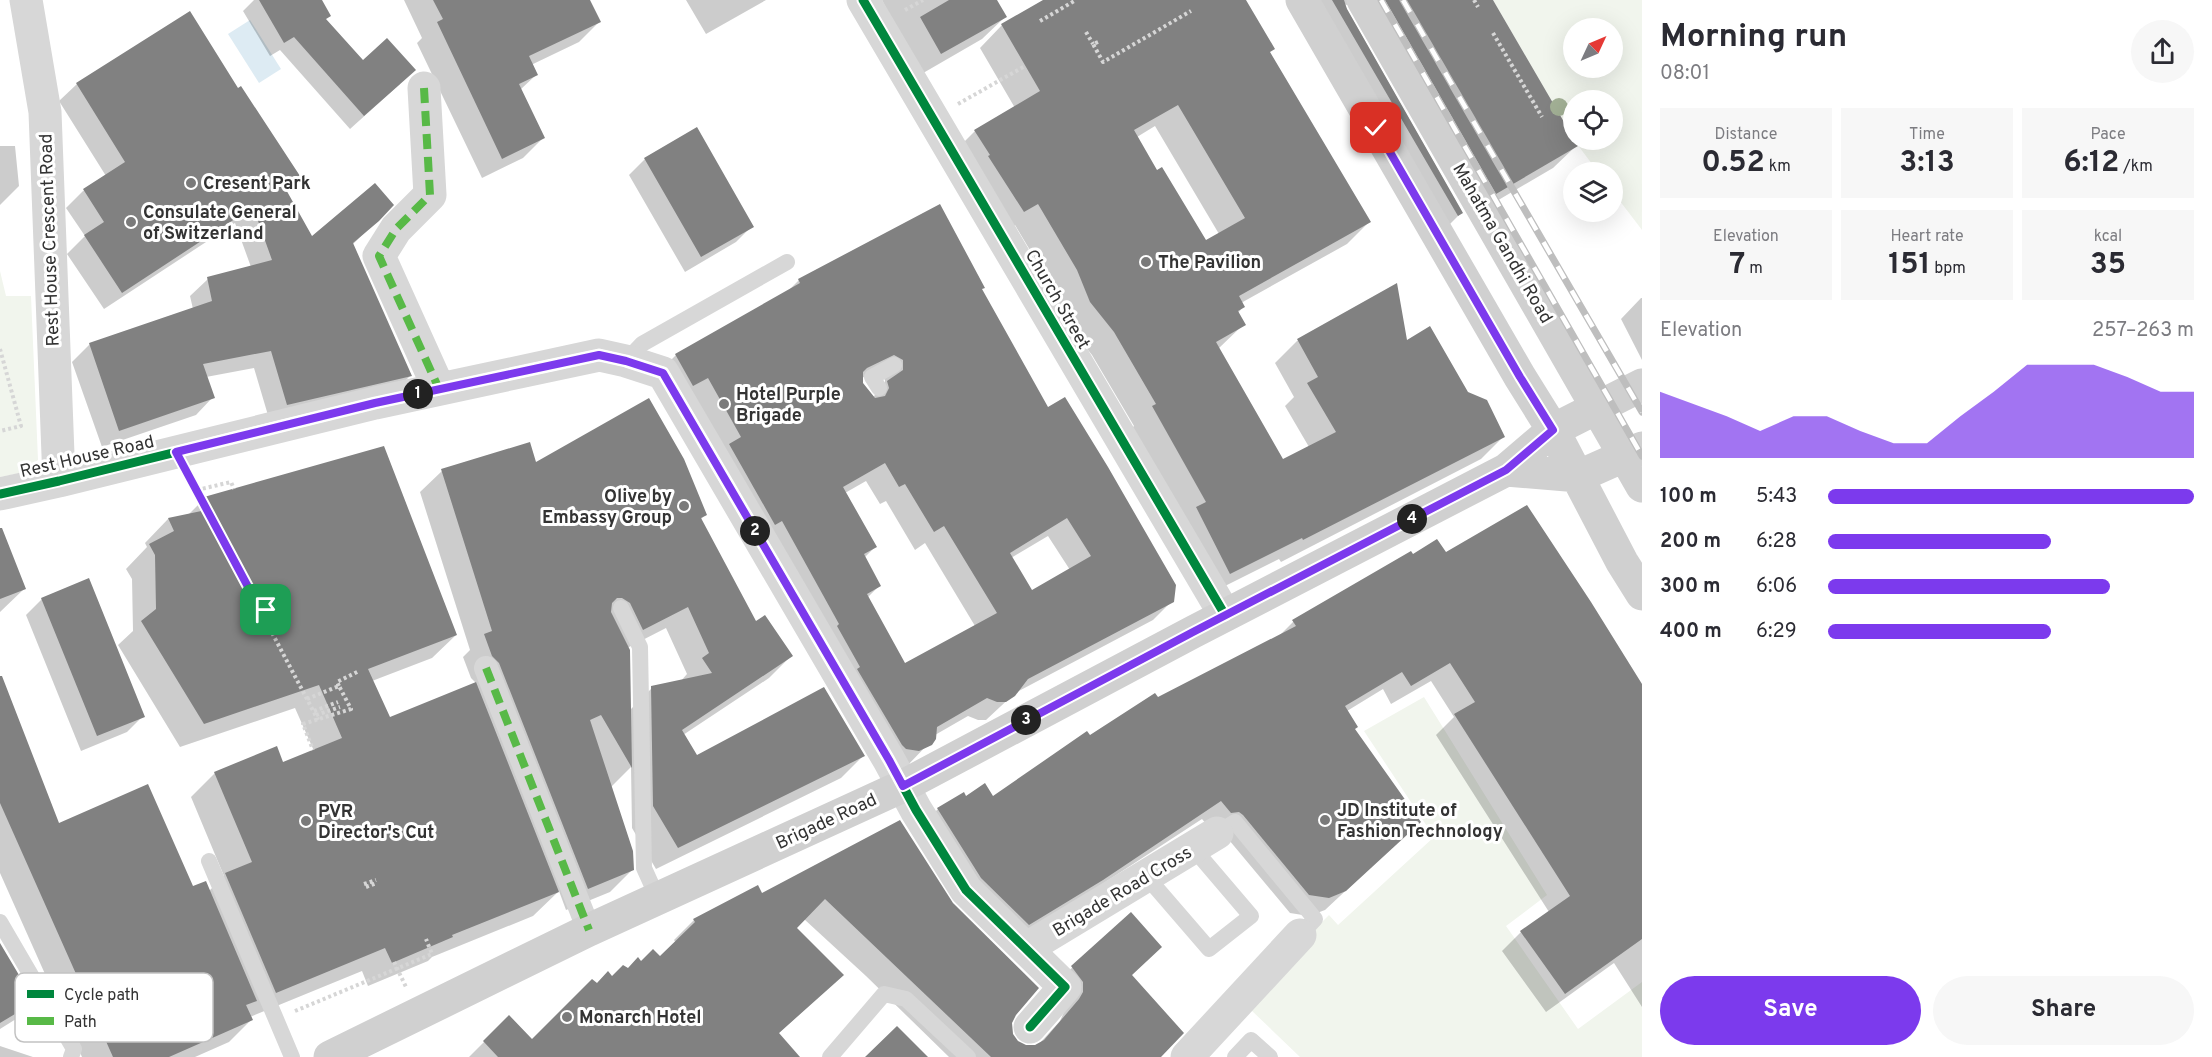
<!DOCTYPE html>
<meta charset="utf-8">
<style>
:root{--surface:#fff;--page:#f7f7f7;--text:#2b2b33;--muted:#7c7c81;--accent:#7c3aed}
body{margin:0;font-family:Overpass,sans-serif;background:var(--page);color:var(--text);height:100vh;display:flex;flex-direction:column;font-size:22px;white-space:nowrap}
*{box-sizing:border-box;margin:0}
p{font-size:20px;color:var(--muted)}
.icon{flex:none;width:33px;height:33px;fill:none;stroke:currentColor;stroke-width:2;stroke-linecap:round;stroke-linejoin:round}
.map{position:relative;flex:1;overflow:hidden}
.side{display:flex;flex-direction:column;background:var(--surface);width:570px}
.side>*{flex:none}
.needle{width:39px;rotate:46deg}
.fabs{position:absolute;left:1563px;top:18px;display:grid;gap:12px}
.fabs a{display:grid;place-items:center;width:60px;height:60px;border-radius:50%;background:var(--surface);box-shadow:0 6px 24px #0002;font-size:30px}
.pin{position:absolute;display:grid;place-items:center;width:51px;height:51px;color:#fff;margin:-26px;border-radius:12px;box-shadow:0 3px 9px #0006}
.km{position:absolute;width:30px;height:30px;margin:-15px;border-radius:50%;background:#222;color:#fff;font-size:16px;line-height:30px;text-align:center}
.round{display:grid;place-items:center;flex:none;width:63px;height:63px;border-radius:32px;background:var(--page)}
.headline{display:flex;align-items:center;justify-content:space-between;height:102px;padding:0 18px}
h1{font-size:33px;font-weight:700;line-height:45px}
.stats{display:grid;grid-template-columns:repeat(3,1fr);gap:9px;height:102px;padding:6px 18px}
.stats div{display:grid;align-content:center;border-radius:0px;background:var(--page);text-align:center}
.stats b{font-size:30px;font-weight:700}
.stats small{font-size:16px;font-weight:400}
.stats p{font-size:16px}
.chart{height:168px;padding:12px 18px}
.chart p{display:flex;justify-content:space-between}
.chart svg{width:100%;height:108px;margin-top:6px;fill:var(--accent);opacity:.7}
.action{display:flex;gap:12px;margin-top:auto;padding:12px 18px}
.action a{flex:1;height:69px;border-radius:36px;background:var(--accent);color:#fff;font-size:24px;font-weight:700;line-height:69px;text-align:center}
.action a+a{background:var(--page);color:var(--text)}
ul{padding:0 18px;list-style:none;font-size:20px}
li{display:grid;grid-template-columns:96px 72px 1fr;align-items:center;height:45px}
li i{height:15px;border-radius:8px;background:var(--accent)}
main{display:flex;flex:1;min-height:0}
.map>svg:first-child{display:block}
.green{fill:#f1f5ed;fill-rule:evenodd}
.water{fill:#ddebf3}
.shadow{fill:#0003;fill-rule:evenodd}
.building{fill:#818181;fill-rule:evenodd}
.lines{fill:none;stroke-linecap:round;stroke-linejoin:round}
.path{stroke:#d6d6d6;stroke-width:4;stroke-dasharray:3 3;stroke-linecap:butt}
.service{stroke:#d7d7d7;stroke-width:16}
.pedestrian{stroke:#d7d7d7;stroke-width:24}
.minor{stroke:#d7d7d7;stroke-width:33}
.secondary{stroke:#d0d0d0;stroke-width:33}
.rail-casing{stroke:#bebebe;stroke-width:7}
.rail{stroke:#fff;stroke-width:4.5;stroke-dasharray:14;stroke-linecap:butt}
.quiet{stroke:#58b947;stroke-width:8;stroke-dasharray:15 8;stroke-linecap:butt}
.cycleway-casing{stroke:#fff;stroke-width:13}
.cycleway{stroke:#00873e;stroke-width:9}
.tree{fill:#a2b095}
.route-casing{stroke:#fff;stroke-width:12}
.route{stroke:#7c3aed;stroke-width:8}
.poi-dot{fill:#7a7a7a;stroke:#fff;stroke-width:2}
.labels{text-anchor:middle;stroke-width:6;stroke-linejoin:round;paint-order:stroke}
.poi-label{font-size:18px;font-weight:bold;fill:#333;stroke:#fff;text-anchor:start}
.street-label{font-size:18px;fill:#333;stroke:#fff}
.key{fill:#fff;stroke:#c2c2c2;stroke-width:1.5}
.key-label{font-size:16px;fill:#333}
</style>
<main>
<div class="map">
<svg width="1642" height="1057" viewBox="0 0 1642 1057">
<rect width="100%" height="100%" fill="#fff"/>
<!-- green -->
<path class="green" d="M 1493,0 L 1642,0 L 1642,230 L 1613,192 L 1612,172 L 1598,172 L 1574,140 L 1612,140 L 1612,100 L 1574,100 L 1573,139 ZM 1574,28 L 1612,28 L 1612,68 L 1574,68 Z
M 0,271 L 6,296 L 31,296 L 38,460 L 20,473 L 0,477 Z
M 1424,697 L 1547,895 L 1506,926 L 1578,1029 L 1642,982 L 1642,1057 L 1300,1057 L 1250,1009 L 1304,940 L 1329,915 L 1338,925 L 1434,837 L 1364,731 Z"/>
<!-- water -->
<path class="water" d="M 250,20 L 281,69 L 259,83 L 228,34 Z"/>
<!-- shadow -->
<path class="shadow" d="M 254,0 L 320,0 L 325,20 L 363,62 L 400,84 L 350,129 L 280,50 L 270,56 L 243,11 Z
M 404,0 L 588,0 L 599,22 L 579,42 L 531,65 L 536,75 L 520,90 L 544,137 L 523,158 L 482,178 L 417,43 L 422,38 Z
M 686,0 L 766,0 L 706,34 Z
M 882,0 L 995,0 L 1005,17 L 982,39 L 918,76 Z
M 1046,0 L 1245,0 L 1268,53 L 1369,222 L 1347,244 L 1241,303 L 1243,307 L 1238,313 L 1244,324 L 1218,349 L 1283,461 L 1309,447 L 1285,406 L 1294,397 L 1275,363 L 1297,341 L 1396,285 L 1406,342 L 1467,393 L 1503,437 L 1481,459 L 1281,562 L 1279,559 L 1207,595 L 1130,430 L 1134,426 L 1092,355 L 1068,325 L 1055,292 L 1015,225 L 1002,233 L 953,153 L 975,131 L 1015,108 L 980,48 L 1002,25 ZM 1155,126 L 1219,234 L 1205,243 L 1156,172 L 1137,137 Z
M 1297,0 L 1491,0 L 1576,146 L 1553,168 L 1473,215 L 1350,6 L 1344,4 L 1462,212 L 1439,235 Z
M 77,84 L 238,90 L 298,176 L 284,190 L 311,239 L 378,220 L 352,245 L 411,375 L 393,393 L 270,422 L 254,368 L 206,377 L 213,397 L 196,415 L 102,447 L 72,362 L 90,344 L 193,309 L 190,296 L 208,279 L 251,267 L 235,223 L 104,309 L 67,254 L 85,236 L 66,208 L 83,191 L 106,176 L 59,101 Z
M 0,146 L 15,146 L 19,186 L 0,205 Z
M 645,159 L 752,226 L 736,242 L 685,272 L 629,175 Z
M 799,280 L 980,290 L 1048,409 L 1172,601 L 1153,620 L 1015,693 L 986,720 L 978,720 L 968,716 L 935,735 L 934,738 L 905,768 L 657,374 L 676,355 L 785,294 ZM 870,374 L 880,374 L 885,380 L 885,385 L 872,398 L 861,383 L 862,378 ZM 866,481 L 880,504 L 886,501 L 915,550 L 925,543 L 975,626 L 904,665 L 867,598 L 879,586 L 864,558 L 875,547 L 845,493 ZM 1048,536 L 1070,570 L 1032,592 L 1011,558 Z
M 1641,298 L 1642,298 L 1642,360 L 1621,319 Z
M 535,464 L 705,515 L 700,520 L 755,624 L 791,656 L 769,678 L 683,735 L 696,757 L 863,756 L 841,778 L 656,869 L 632,828 L 631,767 L 611,787 L 632,870 L 610,892 L 566,910 L 559,891 L 533,916 L 432,957 L 428,961 L 368,986 L 362,971 L 250,1017 L 251,1020 L 229,1042 L 195,1057 L 82,1057 L 0,873 L 0,676 L 58,825 L 192,888 L 209,891 L 224,876 L 191,797 L 215,773 L 282,764 L 314,751 L 295,708 L 180,747 L 118,645 L 133,631 L 132,579 L 126,569 L 147,547 L 145,543 L 168,519 L 188,515 L 205,498 L 456,635 L 432,658 L 372,681 L 389,719 L 476,683 L 471,678 L 463,657 L 470,650 L 420,492 L 442,471 ZM 666,628 L 687,674 L 680,682 L 652,688 L 629,711 L 627,648 Z
M 0,533 L 24,589 L 0,612 Z
M 1445,554 L 1642,687 L 1642,1007 L 1614,963 L 1546,1012 L 1502,951 L 1521,932 L 1549,912 L 1436,735 L 1454,717 L 1431,681 L 1391,704 L 1383,689 L 1347,711 L 1400,840 L 1325,910 L 1309,916 L 1290,913 L 1224,834 L 1212,831 L 1202,819 L 1081,898 L 1009,943 L 919,828 L 938,809 L 965,798 L 993,798 L 1090,737 L 1157,699 L 1279,636 L 1293,622 L 1413,556 Z
M 42,599 L 143,716 L 127,732 L 81,751 L 26,615 Z
M 899,822 L 1015,1014 L 1010,1022 L 1011,1034 L 1017,1043 L 1027,1047 L 1038,1045 L 1060,1021 L 1064,1012 L 1051,987 L 1131,914 L 1131,976 L 1160,1057 L 949,1057 L 866,976 L 804,919 L 795,928 L 842,975 L 778,1034 L 791,1057 L 469,1057 L 509,1017 L 532,1041 L 596,985 L 641,963 L 660,958 L 676,943 L 674,940 L 694,920 L 757,887 L 761,895 Z
M 0,947 L 33,1002 L 16,1019 L 0,1029 Z
M 0,1046 L 33,1057 L 0,1057 Z"/>
<!-- building -->
<path class="building" d="M 259,0 L 322,0 L 331,16 L 326,19 L 363,60 L 387,38 L 416,70 L 364,116 L 294,37 L 284,43 Z
M 433,0 L 590,0 L 601,22 L 529,56 L 538,75 L 519,84 L 545,138 L 502,159 L 437,22 L 443,19 Z
M 949,0 L 997,0 L 1007,17 L 941,54 L 920,17 Z
M 1043,0 L 1246,0 L 1275,49 L 1270,52 L 1371,222 L 1239,296 L 1245,307 L 1238,311 L 1246,325 L 1216,342 L 1283,459 L 1336,432 L 1307,383 L 1318,377 L 1297,339 L 1397,283 L 1407,340 L 1430,326 L 1468,392 L 1487,400 L 1505,437 L 1303,540 L 1302,538 L 1230,574 L 1196,507 L 1206,502 L 1152,406 L 1156,404 L 1114,332 L 1090,302 L 1077,270 L 1038,204 L 1024,212 L 988,156 L 990,155 L 974,130 L 1040,91 L 1001,24 ZM 1178,105 L 1245,218 L 1206,240 L 1162,167 L 1157,170 L 1134,130 Z
M 1332,0 L 1344,0 L 1347,9 L 1463,213 L 1458,216 Z
M 1385,0 L 1493,0 L 1578,146 L 1496,194 Z
M 190,11 L 238,88 L 241,86 L 300,176 L 284,186 L 312,236 L 375,183 L 394,205 L 379,221 L 353,243 L 412,376 L 287,405 L 271,351 L 203,364 L 215,398 L 119,431 L 89,343 L 212,301 L 207,277 L 272,260 L 253,207 L 122,293 L 84,235 L 104,222 L 83,189 L 125,162 L 76,83 Z
M 697,127 L 754,227 L 701,257 L 644,158 Z
M 940,204 L 985,288 L 982,289 L 1048,407 L 1065,397 L 1108,467 L 1176,585 L 1174,602 L 1028,679 L 1015,696 L 1006,702 L 997,702 L 987,698 L 937,727 L 936,739 L 932,745 L 919,751 L 906,749 L 902,745 L 857,669 L 860,667 L 837,626 L 839,624 L 782,521 L 775,525 L 729,444 L 741,437 L 708,378 L 693,386 L 675,354 L 800,283 L 798,279 ZM 894,355 L 903,360 L 903,370 L 887,381 L 889,388 L 885,396 L 875,398 L 863,383 L 863,372 L 867,368 ZM 885,463 L 899,487 L 905,484 L 934,532 L 944,526 L 997,613 L 905,663 L 867,594 L 881,586 L 864,554 L 877,547 L 843,487 ZM 1067,518 L 1091,556 L 1032,590 L 1010,553 Z
M 649,398 L 684,459 L 707,515 L 701,518 L 756,621 L 765,615 L 793,656 L 682,730 L 697,755 L 824,687 L 865,756 L 678,848 L 653,806 L 651,686 L 712,673 L 702,658 L 709,653 L 688,607 L 643,630 L 630,603 L 622,598 L 617,598 L 612,603 L 611,612 L 630,650 L 632,768 L 601,715 L 590,720 L 633,851 L 634,870 L 588,889 L 499,663 L 492,656 L 484,634 L 492,631 L 441,469 L 530,442 L 536,462 Z
M 384,446 L 457,635 L 368,669 L 390,717 L 476,682 L 559,892 L 452,935 L 453,937 L 392,963 L 385,948 L 276,993 L 225,873 L 252,862 L 214,772 L 277,746 L 283,762 L 342,738 L 319,685 L 204,724 L 141,621 L 156,609 L 155,555 L 149,544 L 174,531 L 168,518 L 211,509 L 204,497 Z
M 1527,505 L 1591,602 L 1642,684 L 1642,939 L 1565,994 L 1520,931 L 1570,896 L 1454,714 L 1475,702 L 1450,663 L 1411,686 L 1402,672 L 1345,706 L 1358,727 L 1355,729 L 1421,822 L 1346,891 L 1329,898 L 1309,895 L 1243,815 L 1239,812 L 1231,813 L 1221,801 L 1103,880 L 1029,925 L 981,878 L 937,808 L 964,792 L 966,796 L 985,783 L 993,796 L 1087,731 L 1090,735 L 1155,693 L 1158,697 L 1296,626 L 1292,620 L 1411,551 L 1413,554 L 1437,539 L 1446,552 Z
M 0,528 L 2,528 L 26,589 L 0,599 Z
M 89,578 L 145,717 L 97,736 L 41,598 Z
M 0,676 L 2,676 L 59,823 L 148,784 L 193,886 L 206,881 L 257,1001 L 246,1005 L 253,1020 L 169,1057 L 113,1057 L 0,803 Z
M 900,820 L 953,903 L 1039,988 L 1016,1015 L 1012,1023 L 1013,1034 L 1018,1041 L 1026,1045 L 1035,1045 L 1044,1040 L 1079,999 L 1083,992 L 1083,982 L 1071,966 L 1131,912 L 1162,947 L 1132,975 L 1184,1033 L 1161,1057 L 991,1057 L 825,899 L 797,928 L 844,975 L 779,1033 L 800,1057 L 498,1057 L 483,1041 L 509,1015 L 532,1039 L 592,979 L 597,983 L 608,971 L 612,976 L 623,965 L 628,968 L 638,957 L 641,961 L 653,949 L 660,956 L 695,922 L 693,919 L 758,885 L 762,893 Z
M 0,943 L 35,1002 L 0,1023 Z
M 897,1026 L 928,1057 L 865,1057 Z"/>
<g class="lines">
<!-- path -->
<path class="path" d="M 1474,0 L 1478,7
M 905,10 L 923,0
M 1040,21 L 1076,0
M 1086,32 L 1093,44
M 1493,33 L 1542,117
M 1098,42 L 1093,44 L 1103,62 L 1191,11
M 958,104 L 1025,66
M 0,349 L 21,426 L 0,431
M 191,479 L 318,720
M 197,490 L 231,482 L 234,489
M 339,686 L 337,682 L 359,671
M 307,699 L 339,686 L 351,709 L 303,724 L 313,750
M 314,711 L 338,702
M 316,715 L 340,707
M 364,884 L 376,880
M 366,887 L 377,883
M 394,962 L 406,987
M 295,1011 L 432,954 L 426,939"/>
<!-- service -->
<path class="service" d="M 626,361 L 642,344 L 787,262
M 879,388 L 872,377 L 894,365
M 621,608 L 640,647 L 644,868 L 658,899
M 1217,833 L 1235,822 L 1315,919 L 1300,935
M 209,861 L 292,1057
M 1146,876 L 1209,949 L 1251,916 L 1193,848
M 0,922 L 74,1049 L 71,1057
M 830,1057 L 884,994 L 906,999 L 968,1057
M 1235,1057 L 1251,1040 L 1270,1057"/>
<!-- pedestrian -->
<path class="pedestrian" d="M 486,668 L 589,930"/>
<!-- minor -->
<path class="minor" d="M 26,0 L 45,112 L 59,481
M 863,0 L 1225,615
M 424,88 L 430,195 L 396,229 L 379,256 L 439,389
M 0,494 L 59,481 L 375,403 L 599,355 L 626,361 L 663,373 L 889,760 L 916,810 L 966,890 L 1065,987 L 1030,1027
M 1027,948 L 1217,833
M 1187,1057 L 1300,935"/>
<!-- secondary -->
<path class="secondary" d="M 1302,0 L 1520,377 L 1553,430 L 1622,562 L 1642,594
M 1363,0 L 1642,486
M 1506,470 L 1579,476 L 1642,448
M 330,1057 L 589,930 L 903,786 L 1193,632 L 1506,470 L 1553,430 L 1642,385"/>
<defs>
<path id="rail" d="M 1381,0 L 1642,456
M 1403,0 L 1642,412"/>
</defs>
<!-- rail casing -->
<use href="#rail" class="rail-casing"/>
<!-- rail -->
<use href="#rail" class="rail"/>
<!-- quiet -->
<path class="quiet" d="M 424,88 L 430,195 L 396,229 L 379,256 L 439,389
M 486,668 L 589,930"/>
<defs>
<path id="cycleway" d="M 863,0 L 1225,615
M 0,494 L 59,481 L 375,403 L 599,355 L 626,361 L 663,373 L 889,760 L 916,810 L 966,890 L 1065,987 L 1030,1027"/>
</defs>
<!-- cycleway casing -->
<use href="#cycleway" class="cycleway-casing"/>
<!-- cycleway -->
<use href="#cycleway" class="cycleway"/>
</g>
<!-- trees -->
<circle class="tree" cx="1559" cy="107" r="9"/>
<g class="lines">
<defs>
<path id="route" d="M 266,610 L 262,613 L 176,452 L 375,403 L 599,355 L 626,361 L 663,373 L 889,760 L 903,786 L 1193,632 L 1506,470 L 1553,430 L 1520,377 L 1376,128"/>
</defs>
<!-- route casing -->
<use href="#route" class="route-casing"/>
<!-- route -->
<use href="#route" class="route"/>
</g>
<!-- markers -->
<g class="poi-dot">
<circle cx="191" cy="183" r="6"/>
<circle cx="131" cy="222" r="6"/>
<circle cx="1146" cy="262" r="6"/>
<circle cx="724" cy="404" r="6"/>
<circle cx="684" cy="506" r="6"/>
<circle cx="1325" cy="820" r="6"/>
<circle cx="306" cy="821" r="6"/>
<circle cx="567" cy="1017" r="6"/>
</g>
<g class="labels">
<!-- poi labels -->
<g class="poi-label">
<text x="203" y="189">Cresent Park</text>
<text x="143" y="218">Consulate General<tspan x="143" dy="21">of Switzerland</tspan></text>
<text x="1158" y="268">The Pavilion</text>
<text x="736" y="400">Hotel Purple<tspan x="736" dy="21">Brigade</tspan></text>
<text x="672" y="502" text-anchor="end">Olive by<tspan x="672" dy="21">Embassy Group</tspan></text>
<text x="1337" y="816">JD Institute of<tspan x="1337" dy="21">Fashion Technology</tspan></text>
<text x="318" y="817">PVR<tspan x="318" dy="21">Director's Cut</tspan></text>
<text x="579" y="1023">Monarch Hotel</text>
</g>
<!-- street labels -->
<g class="street-label">
<text transform="translate(49 240) rotate(-92)" y="6">Rest House Crescent Road</text>
<text transform="translate(1503 243) rotate(60)" y="6">Mahatma Gandhi Road</text>
<text transform="translate(1058 299) rotate(60)" y="6">Church Street</text>
<text transform="translate(87 456) rotate(-13)" y="6">Rest House Road</text>
<text transform="translate(826 821) rotate(-25)" y="6">Brigade Road</text>
<text transform="translate(1122 891) rotate(-31)" y="6">Brigade Road Cross</text>
</g>
</g>
<!-- legend -->
<rect x="15" y="973" width="198" height="69" rx="9" class="key"/>
<rect x="27" y="990" width="27" height="8" fill="#00873e"/>
<rect x="27" y="1017" width="27" height="8" fill="#58b947"/>
<g class="key-label">
<text x="64" y="1000">Cycle path</text>
<text x="64" y="1027">Path</text>
</g>
</svg>
<div class="fabs">
<a><svg class="needle" viewBox="-14 -14 28 28"><path d="M0-13l5 13h-10z" fill="#e53935"/><path d="M0 13l5-13h-10z" fill="#7c7c81"/></svg></a>
<a><svg class="icon" aria-label="locate" viewBox="0 0 24 24"><circle cx="12" cy="12" r="6"/><path d="M12 2v4M12 18v4M2 12h4M18 12h4"/></svg></a>
<a><svg class="icon" aria-label="layers" viewBox="0 0 24 24"><path d="M12 4l9 5-9 5-9-5zM3 14l9 5 9-5"/></svg></a>
</div>
<div class="pin" style="left:266px;top:610px;background:#1e9e55"><svg class="icon" aria-label="arrive" viewBox="0 0 24 24"><path d="M6 21V4h12l-3 4 3 4H6"/></svg></div>
<div class="pin" style="left:1376px;top:128px;background:#d93025"><svg class="icon" aria-label="check" viewBox="0 0 24 24"><path d="M5 12l5 5 9-10"/></svg></div>
<b class="km" style="left:418px;top:394px">1</b>
<b class="km" style="left:755px;top:531px">2</b>
<b class="km" style="left:1026px;top:720px">3</b>
<b class="km" style="left:1412px;top:519px">4</b>
</div>
<section class="side">
<div class="headline"><div><h1>Morning run</h1><p>08:01</p></div><a class="round"><svg class="icon" aria-label="share" viewBox="0 0 24 24"><path d="M12 15V3M7 8l5-5 5 5M5 13v7h14v-7"/></svg></a></div>
<div class="stats">
<div><p>Distance</p><b>0.52<small> km</small></b></div>
<div><p>Time</p><b>3:13</b></div>
<div><p>Pace</p><b>6:12<small> /km</small></b></div>
</div>
<div class="stats">
<div><p>Elevation</p><b>7<small> m</small></b></div>
<div><p>Heart rate</p><b>151<small> bpm</small></b></div>
<div><p>kcal</p><b>35</b></div>
</div>
<div class="chart"><p><span>Elevation</span>257–263 m</p>
<svg viewBox="0 0 160 44" preserveAspectRatio="none"><path d="M0 44V17L10 22L20 27L30 33L40 27L50 27L60 33L70 38L80 38L90 27L100 17L110 6L120 6L130 6L140 11L150 17L160 17V44z"/></svg>
</div>
<ul>
<li><b>100 m</b>5:43<i style="width:100%"></i></li>
<li><b>200 m</b>6:28<i style="width:61%"></i></li>
<li><b>300 m</b>6:06<i style="width:77%"></i></li>
<li><b>400 m</b>6:29<i style="width:61%"></i></li>
</ul>
<div class="action"><a>Save</a><a>Share</a></div>
</section>
</main>
